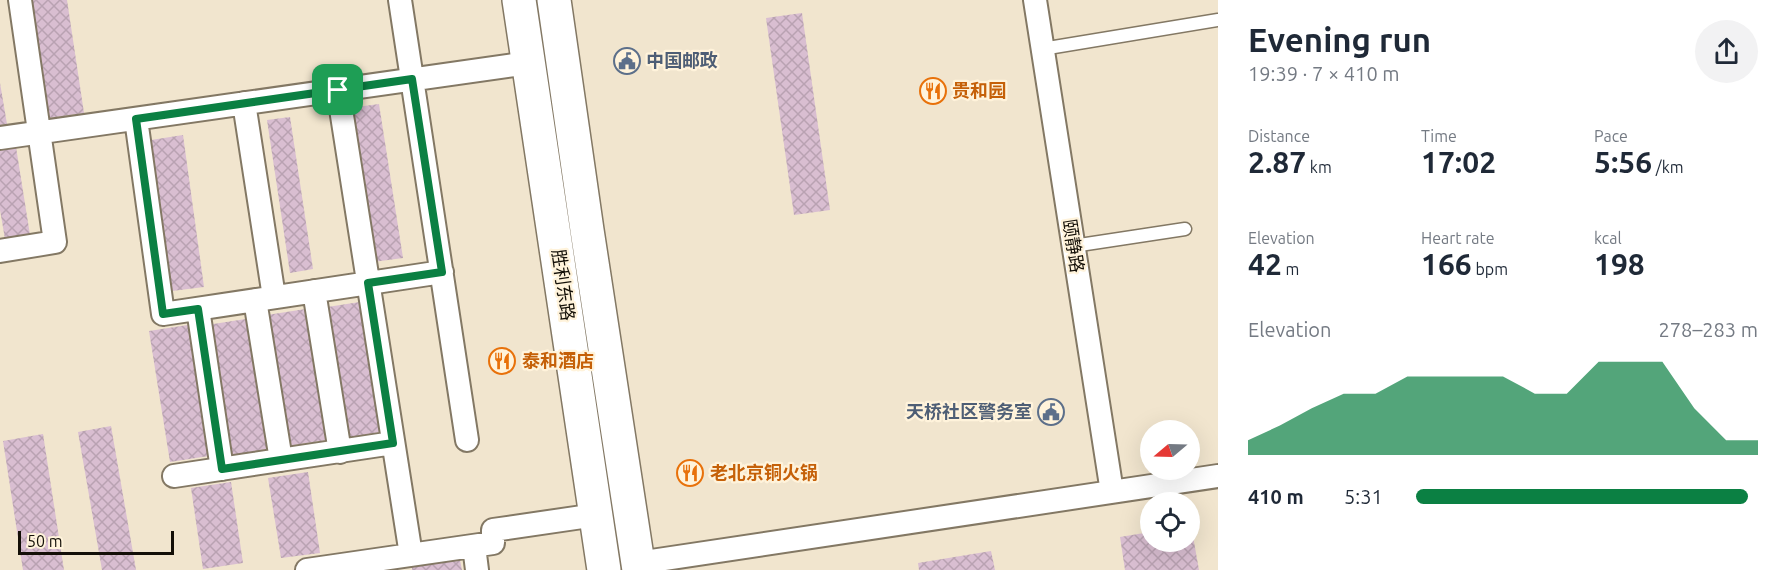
<!DOCTYPE html>
<meta charset="utf-8">
<style>
:root{--surface:#fff;--page:#f2f2f3;--text:#1f2937;--muted:#747a83;--accent:#0b8043}
body{margin:0;font-family:Ubuntu,"Noto Sans SC",sans-serif;background:var(--page);color:var(--text);height:100vh;display:flex;flex-direction:column;font-size:22px;white-space:nowrap}
*{box-sizing:border-box;margin:0}
p{font-size:20px;color:var(--muted)}
.icon{flex:none;width:33px;height:33px;fill:none;stroke:currentColor;stroke-width:2;stroke-linecap:round;stroke-linejoin:round}
.map{position:relative;flex:1;overflow:hidden}
.drawer{display:flex;flex-direction:column;background:var(--surface);width:570px}
.drawer>*{flex:none}
.needle{width:39px;rotate:251deg}
.fabs{position:absolute;left:1140px;top:420px;display:grid;gap:12px}
.fabs a{display:grid;place-items:center;width:60px;height:60px;border-radius:50%;background:var(--surface);box-shadow:0 6px 24px #0002;font-size:30px}
.scale{position:absolute;left:18px;bottom:15px;width:156px;box-sizing:border-box;padding-left:6px;border:3px solid #130f07;border-top:0;font-size:16px;line-height:21px;white-space:nowrap;color:#130f07;-webkit-text-stroke:4px #fff3db;paint-order:stroke}
.pin{position:absolute;display:grid;place-items:center;width:51px;height:51px;color:#fff;margin:-26px;border-radius:12px;box-shadow:0 3px 9px #0006}
.round{display:grid;place-items:center;flex:none;width:63px;height:63px;border-radius:32px;background:var(--page)}
.overview{display:flex;align-items:center;justify-content:space-between;height:102px;padding:0 30px}
h1{font-size:33px;font-weight:600;line-height:45px}
.stats{display:grid;grid-template-columns:repeat(3,1fr);gap:9px;height:102px;padding:6px 30px}
.stats div{display:grid;align-content:center}
.stats b{font-size:30px;font-weight:600}
.stats small{font-size:16px;font-weight:400}
.stats p{font-size:16px}
.chart{height:168px;padding:12px 30px}
.chart p{display:flex;justify-content:space-between}
.chart svg{width:100%;height:108px;margin-top:6px;fill:var(--accent);opacity:.7}
ul{padding:0 30px;list-style:none;font-size:20px}
li{display:grid;grid-template-columns:96px 72px 1fr;align-items:center;height:45px}
li i{height:15px;border-radius:8px;background:var(--accent)}
main{display:flex;flex:1;min-height:0}
.map>svg:first-child{display:block}
.building{fill:url(#building-cross-hatch)}
.lines{fill:none;stroke-linecap:round;stroke-linejoin:round}
.service-casing{stroke:#837864;stroke-width:15}
.minor-casing{stroke:#837864;stroke-width:26}
.secondary-casing{stroke:#837864;stroke-width:36}
.service{stroke:#fff;stroke-width:12}
.minor{stroke:#fff;stroke-width:22}
.secondary{stroke:#fff;stroke-width:33}
.route-casing{stroke:#fff;stroke-width:12}
.route{stroke:#0b8043;stroke-width:8}
.labels{text-anchor:middle;stroke-width:4.5;stroke-linejoin:round;paint-order:stroke}
.service-label{font-size:18px;font-weight:bold;fill:#4e5e75;stroke:#fff3db;text-anchor:start}
.food-label{font-size:18px;font-weight:bold;fill:#c56008;stroke:#fff3db;text-anchor:start}
.street-label{font-size:18px;fill:#130f07;stroke:#fff3db}
</style>
<main>
<div class="map">
<svg width="1218" height="570" viewBox="0 0 1218 570">
<defs>
<pattern id="building-cross-hatch" width="8" height="8" patternUnits="userSpaceOnUse" patternTransform="scale(1.5)"><rect width="8" height="8" fill="#d9bed1"/><path d="M0 0l8 8M0 8l8-8" fill="none" stroke="#b9a2b2"/></pattern>
</defs>
<rect width="100%" height="100%" fill="#f1e5ce"/>
<!-- building -->
<path class="building" d="M 25,0 L 67,0 L 84,113 L 42,119 Z
M 802,13 L 830,210 L 794,215 L 766,18 Z
M 0,83 L 7,124 L 0,125 Z
M 379,104 L 403,258 L 373,262 L 349,108 Z
M 290,117 L 313,269 L 290,273 L 267,120 Z
M 183,135 L 204,287 L 172,291 L 151,140 Z
M 16,147 L 30,235 L 5,239 L 0,210 L 0,150 Z
M 366,301 L 386,431 L 341,439 L 321,308 Z
M 312,308 L 333,439 L 288,446 L 267,315 Z
M 252,318 L 273,448 L 228,456 L 207,325 Z
M 194,324 L 215,455 L 170,462 L 149,331 Z
M 111,426 L 136,570 L 102,570 L 78,432 Z
M 43,434 L 64,570 L 23,570 L 3,441 Z
M 308,472 L 320,553 L 281,558 L 268,478 Z
M 231,482 L 243,563 L 203,569 L 191,488 Z
M 1190,525 L 1191,525 L 1199,570 L 1125,570 L 1120,537 L 1150,532 L 1150,542 L 1190,542 Z
M 991,551 L 995,570 L 919,570 L 918,563 Z
M 460,560 L 462,570 L 412,570 L 412,567 Z"/>
<g class="lines">
<defs>
<path id="service" d="M 1042,49 L 1218,20
M 1073,246 L 1185,229"/>
<path id="minor" d="M 400,0 L 467,440
M 1035,0 L 1112,492
M 338,90 L 411,555
M 244,103 L 274,297
M 136,119 L 163,314 L 442,272
M 0,138 L 529,63
M 0,251 L 55,242 L 20,0
M 314,291 L 340,452
M 255,300 L 281,460
M 198,309 L 222,469
M 174,476 L 393,443
M 474,546 L 477,570
M 638,563 L 1218,476
M 307,570 L 493,543 L 493,530 L 596,515"/>
<path id="secondary" d="M 519,0 L 604,570
M 554,0 L 587,230 L 639,570"/>
</defs>
<!-- service casing -->
<use href="#service" class="service-casing"/>
<!-- minor casing -->
<use href="#minor" class="minor-casing"/>
<!-- secondary casing -->
<use href="#secondary" class="secondary-casing"/>
<!-- service -->
<use href="#service" class="service"/>
<!-- minor -->
<use href="#minor" class="minor"/>
<!-- secondary -->
<use href="#secondary" class="secondary"/>
</g>
<g class="lines">
<defs>
<path id="route" d="M 412,79 L 442,272 L 368,283 L 393,443 L 222,469 L 198,309 L 163,314 L 136,119 Z"/>
</defs>
<!-- route casing -->
<use href="#route" class="route-casing"/>
<!-- route -->
<use href="#route" class="route"/>
</g>
<!-- icons -->
<defs>
<symbol id="civic-ring" viewBox="-11 -11 22 22"><circle r="9.5" fill="#fff3db" stroke="#5c6f8a" stroke-width="1.5"/><path d="M-.6-6.5H3V-4.5H.6V-3L4-1V1h2V6H-6V1h2V-1L-.6-3ZM-1.2 2.5V6h2.4V2.5Z" fill="#5c6f8a"/></symbol>
<symbol id="restaurant-ring" viewBox="-11 -11 22 22"><circle r="9.5" fill="#fff3db" stroke="#e8710a" stroke-width="1.5"/><path d="M-5-6h1v4h1v-4h1v4h1v-4h1v5L-1.5 .5V6h-2V.5L-5-1ZM5-6V6H3V1.5H1.5Q1.5-4 5-6Z" fill="#e8710a"/></symbol>
</defs>
<g fill-rule="evenodd">
<use href="#civic-ring" x="612" y="46" width="30" height="30"/>
<use href="#restaurant-ring" x="918" y="76" width="30" height="30"/>
<use href="#restaurant-ring" x="487" y="346" width="30" height="30"/>
<use href="#civic-ring" x="1036" y="397" width="30" height="30"/>
<use href="#restaurant-ring" x="675" y="458" width="30" height="30"/>
</g>
<g class="labels">
<!-- service labels -->
<g class="service-label">
<text x="646" y="67">中国邮政</text>
<text x="1032" y="418" text-anchor="end">天桥社区警务室</text>
</g>
<!-- food labels -->
<g class="food-label">
<text x="952" y="97">贵和园</text>
<text x="522" y="367">泰和酒店</text>
<text x="710" y="479">老北京铜火锅</text>
</g>
<!-- street labels -->
<g class="street-label">
<text transform="translate(1073 246) rotate(81)" y="6">颐静路</text>
<text transform="translate(563 285) rotate(82)" y="6">胜利东路</text>
</g>
</g>
</svg>
<div class="fabs">
<a><svg class="needle" viewBox="-14 -14 28 28"><path d="M0-13l5 13h-10z" fill="#e53935"/><path d="M0 13l5-13h-10z" fill="#747a83"/></svg></a>
<a><svg class="icon" aria-label="locate" viewBox="0 0 24 24"><circle cx="12" cy="12" r="6"/><path d="M12 2v4M12 18v4M2 12h4M18 12h4"/></svg></a>
</div>
<div class="scale">50 m</div>
<div class="pin" style="left:338px;top:90px;background:#1e9e55"><svg class="icon" aria-label="arrive" viewBox="0 0 24 24"><path d="M6 21V4h12l-3 4 3 4H6"/></svg></div>
</div>
<section class="drawer">
<div class="overview"><div><h1>Evening run</h1><p>19:39 · 7 × 410 m</p></div><a class="round"><svg class="icon" aria-label="share" viewBox="0 0 24 24"><path d="M12 15V3M7 8l5-5 5 5M5 13v7h14v-7"/></svg></a></div>
<div class="stats">
<div><p>Distance</p><b>2.87<small> km</small></b></div>
<div><p>Time</p><b>17:02</b></div>
<div><p>Pace</p><b>5:56<small> /km</small></b></div>
</div>
<div class="stats">
<div><p>Elevation</p><b>42<small> m</small></b></div>
<div><p>Heart rate</p><b>166<small> bpm</small></b></div>
<div><p>kcal</p><b>198</b></div>
</div>
<div class="chart"><p><span>Elevation</span>278–283 m</p>
<svg viewBox="0 0 160 44" preserveAspectRatio="none"><path d="M0 44V38L10 32L20 25L30 19L40 19L50 12L60 12L70 12L80 12L90 19L100 19L110 6L120 6L130 6L140 25L150 38L160 38V44z"/></svg>
</div>
<ul>
<li><b>410 m</b>5:31<i style="width:97%"></i></li>
</ul>
</section>
</main>
